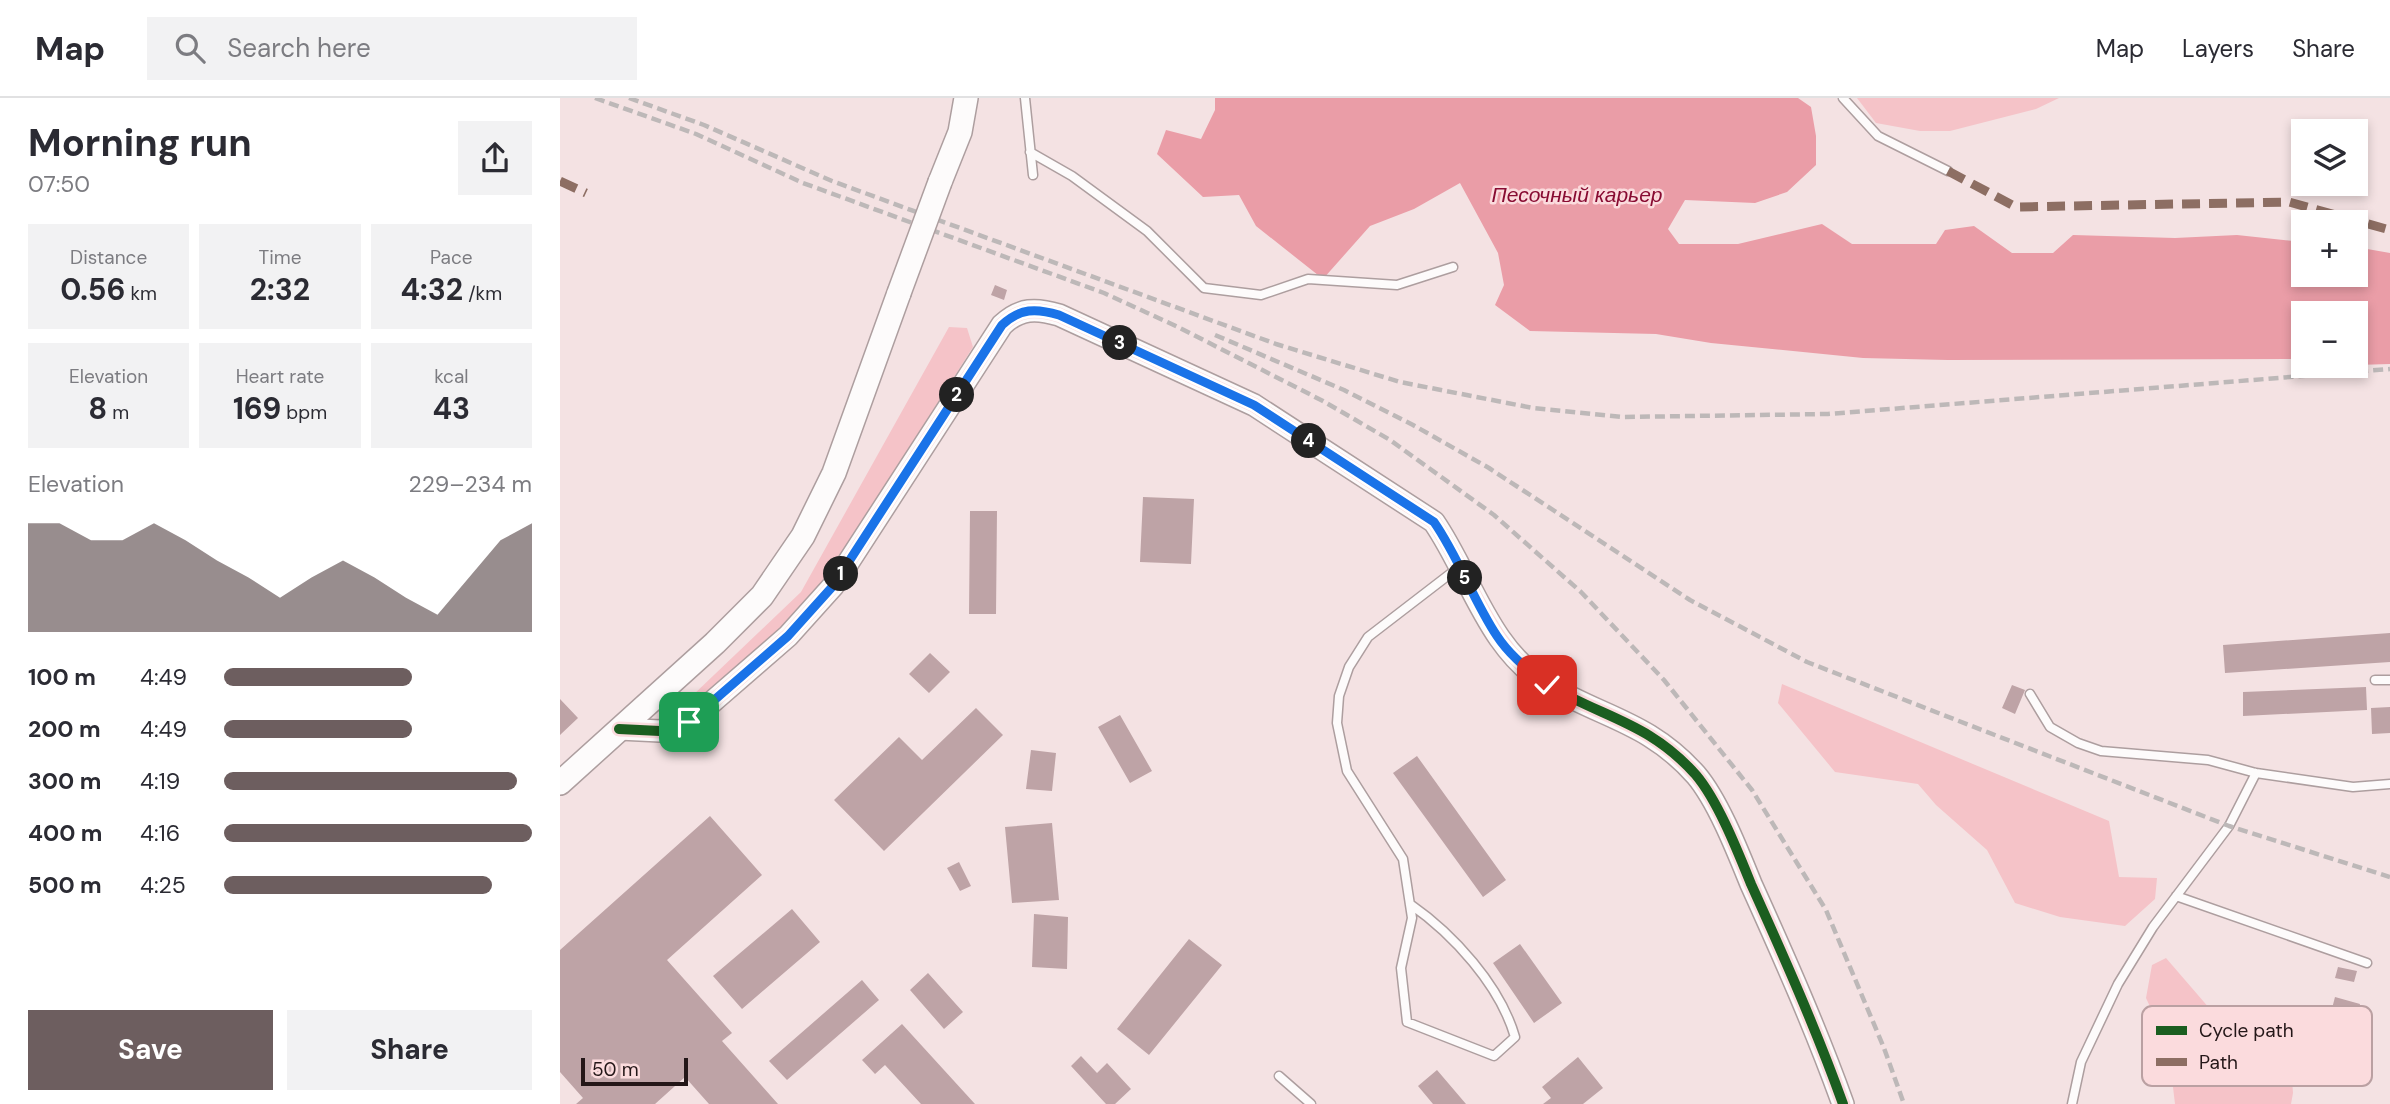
<!DOCTYPE html>
<meta charset="utf-8">
<style>
:root{--surface:#fff;--page:#f2f2f3;--text:#2b2b33;--muted:#7c7c81;--line:#e1e1e2;--accent:#6d5e5f}
body{margin:0;font-family:"DM Sans",sans-serif;background:var(--page);color:var(--text);height:100vh;display:flex;flex-direction:column;font-size:26px;white-space:nowrap}
*{box-sizing:border-box;margin:0}
p{font-size:23px;color:var(--muted)}
.icon{flex:none;width:38px;height:38px;fill:none;stroke:currentColor;stroke-width:2;stroke-linecap:round;stroke-linejoin:round}
.map{position:relative;flex:1;overflow:hidden}
.sheet{display:flex;flex-direction:column;background:var(--surface);width:560px}
.sheet>*{flex:none}
.fabs{position:absolute;left:1731px;top:21px;display:grid;gap:14px}
.fabs a{display:grid;place-items:center;width:77px;height:77px;border-radius:0px;background:var(--surface);box-shadow:0 4px 10px #0003;font-size:35px}
.scale{position:absolute;left:21px;bottom:18px;width:107px;box-sizing:border-box;padding-left:7px;border:4px solid #241718;border-top:0;font-size:19px;line-height:24px;white-space:nowrap;color:#241718;-webkit-text-stroke:5px #fbdbdd;paint-order:stroke}
.pin{position:absolute;display:grid;place-items:center;width:60px;height:60px;color:#fff;margin:-30px;border-radius:14px;box-shadow:0 4px 10px #0006}
.km{position:absolute;width:35px;height:35px;margin:-18px;border-radius:50%;background:#222;color:#fff;font-size:19px;line-height:35px;text-align:center}
.round{display:grid;place-items:center;flex:none;width:74px;height:74px;border-radius:0px;background:var(--page)}
.headline{display:flex;align-items:center;justify-content:space-between;height:119px;padding:0 28px}
h1{font-size:38px;font-weight:700;line-height:52px}
.figures{display:grid;grid-template-columns:repeat(3,1fr);gap:10px;height:119px;padding:7px 28px}
.figures div{display:grid;align-content:center;border-radius:0px;background:var(--page);text-align:center}
.figures b{font-size:30px;font-weight:700}
.figures small{font-size:19px;font-weight:400}
.figures p{font-size:19px}
.chart{height:196px;padding:14px 28px}
.chart p{display:flex;justify-content:space-between}
.chart svg{width:100%;height:126px;margin-top:7px;fill:var(--accent);opacity:.7}
.action{display:flex;gap:14px;margin-top:auto;padding:14px 28px}
.action a{flex:1;height:80px;border-radius:0px;background:var(--accent);color:#fff;font-size:28px;font-weight:700;line-height:80px;text-align:center}
.action a+a{background:var(--page);color:var(--text)}
ul{padding:0 28px;list-style:none;font-size:23px}
li{display:grid;grid-template-columns:112px 84px 1fr;align-items:center;height:52px}
li i{height:18px;border-radius:9px;background:var(--accent)}
header{display:flex;align-items:center;gap:42px;box-sizing:border-box;height:98px;padding:0 35px;background:var(--surface);border-bottom:2px solid var(--line)}
header strong{font-size:33px}
nav{display:flex;gap:38px;margin-inline-start:auto;font-size:24px}
.search{width:490px;height:63px;background:var(--page);display:flex;align-items:center;gap:18px;box-sizing:border-box;padding:0 24px;border-radius:0px;color:var(--muted);font-size:26px}
main{display:flex;flex:1;min-height:0}
.map>svg:first-child{display:block}
.green{fill:#f5c3c8}
.water{fill:#ea9da7}
.building{fill:#bea3a6}
.lines{fill:none;stroke-linecap:round;stroke-linejoin:round}
.service-casing{stroke:#ad9e9f;stroke-width:11}
.tertiary-casing{stroke:#ad9e9f;stroke-width:24}
.secondary-casing{stroke:#ad9e9f;stroke-width:26}
.service{stroke:#fdfbfb;stroke-width:8}
.tertiary{stroke:#fdfbfb;stroke-width:21}
.secondary{stroke:#fdfbfb;stroke-width:23}
.rail{stroke:#bdb8b8;stroke-width:4.5;stroke-dasharray:10 5;stroke-linecap:butt}
.secondary-bridge-casing{stroke:#ad9e9f;stroke-width:26;stroke-linecap:butt}
.secondary-bridge{stroke:#fdfbfb;stroke-width:23}
.quiet{stroke:#8d6e63;stroke-width:9;stroke-dasharray:18 9;stroke-linecap:butt}
.cycleway-casing{stroke:#fbdbdd;stroke-width:15}
.cycleway{stroke:#1b5e20;stroke-width:10}
.route-casing{stroke:#fff;stroke-width:14}
.route{stroke:#1a73e8;stroke-width:9}
.labels{text-anchor:middle;stroke-width:5;stroke-linejoin:round;paint-order:stroke}
.water-label{font-size:21px;font-style:italic;fill:#880b32;stroke:#fbdbdd}
.key{fill:#fbdbdd;stroke:#baa0a2;stroke-width:2}
.key-label{font-size:19px;fill:#241718}
</style>
<header>
<strong>Map</strong>
<div class="search"><svg class="icon" aria-label="search" viewBox="0 0 24 24"><circle cx="10" cy="10" r="6"/><path d="M15 15l6 6"/></svg>Search here</div>
<nav><a>Map</a><a>Layers</a><a>Share</a></nav>
</header>
<main>
<section class="sheet">
<div class="headline"><div><h1>Morning run</h1><p>07:50</p></div><a class="round"><svg class="icon" aria-label="share" viewBox="0 0 24 24"><path d="M12 15V3M7 8l5-5 5 5M5 13v7h14v-7"/></svg></a></div>
<div class="figures">
<div><p>Distance</p><b>0.56<small> km</small></b></div>
<div><p>Time</p><b>2:32</b></div>
<div><p>Pace</p><b>4:32<small> /km</small></b></div>
</div>
<div class="figures">
<div><p>Elevation</p><b>8<small> m</small></b></div>
<div><p>Heart rate</p><b>169<small> bpm</small></b></div>
<div><p>kcal</p><b>43</b></div>
</div>
<div class="chart"><p><span>Elevation</span>229–234 m</p>
<svg viewBox="0 0 160 44" preserveAspectRatio="none"><path d="M0 44V6L10 6L20 12L30 12L40 6L50 12L60 19L70 25L80 32L90 25L100 19L110 25L120 32L130 38L140 25L150 12L160 6V44z"/></svg>
</div>
<ul>
<li><b>100 m</b>4:49<i style="width:61%"></i></li>
<li><b>200 m</b>4:49<i style="width:61%"></i></li>
<li><b>300 m</b>4:19<i style="width:95%"></i></li>
<li><b>400 m</b>4:16<i style="width:100%"></i></li>
<li><b>500 m</b>4:25<i style="width:87%"></i></li>
</ul>
<div class="action"><a>Save</a><a>Share</a></div>
</section>
<div class="map">
<svg width="1830" height="1006" viewBox="0 0 1830 1006">
<rect width="100%" height="100%" fill="#f4e2e3"/>
<!-- green -->
<path class="green" d="M 1297,0 L 1499,0 L 1476,11 L 1390,33 L 1360,33 L 1316,25 Z
M 389,229 L 407,230 L 413,249 L 259,492 L 226,528 L 136,603 L 132,598 L 241,494 Z
M 1222,586 L 1549,723 L 1559,779 L 1597,780 L 1595,801 L 1565,828 L 1500,819 L 1455,805 L 1427,752 L 1376,707 L 1358,686 L 1275,674 L 1218,605 Z
M 1606,860 L 1650,911 L 1690,930 L 1730,956 L 1733,995 L 1731,1006 L 1615,1006 L 1608,947 L 1586,900 L 1592,867 Z"/>
<!-- water -->
<path class="water" d="M 655,0 L 1238,0 L 1251,9 L 1256,38 L 1256,67 L 1227,94 L 1195,105 L 1125,102 L 1108,131 L 1119,146 L 1178,146 L 1262,126 L 1292,146 L 1376,146 L 1385,132 L 1414,128 L 1452,155 L 1493,155 L 1513,137 L 1615,140 L 1677,137 L 1743,144 L 1743,177 L 1796,177 L 1796,149 L 1830,155 L 1830,266 L 1796,267 L 1796,215 L 1743,215 L 1743,261 L 1388,262 L 1303,260 L 1151,245 L 1096,236 L 970,233 L 935,207 L 944,187 L 938,155 L 900,85 L 854,111 L 810,128 L 763,181 L 696,128 L 679,97 L 643,99 L 597,56 L 606,32 L 641,41 L 655,12 Z"/>
<!-- building -->
<path class="building" d="M 435,187 L 447,192 L 444,202 L 431,197 Z
M 583,399 L 634,401 L 631,466 L 580,464 Z
M 410,413 L 437,413 L 436,516 L 409,516 Z
M 1830,535 L 1830,564 L 1665,575 L 1663,547 Z
M 370,555 L 390,574 L 369,595 L 349,576 Z
M 1452,587 L 1465,592 L 1455,616 L 1442,610 Z
M 1806,589 L 1807,612 L 1683,618 L 1683,594 Z
M 0,601 L 18,620 L 0,637 Z
M 1830,609 L 1830,635 L 1812,636 L 1811,610 Z
M 416,610 L 443,637 L 324,753 L 274,702 L 339,639 L 362,662 Z
M 560,617 L 592,673 L 570,685 L 538,629 Z
M 471,652 L 496,655 L 492,693 L 466,691 Z
M 857,658 L 946,782 L 923,799 L 833,675 Z
M 150,718 L 202,777 L 107,862 L 172,935 L 162,943 L 218,1006 L 149,1006 L 125,979 L 95,1006 L 16,1006 L 23,1000 L 0,974 L 0,852 Z
M 492,725 L 499,802 L 452,805 L 445,729 Z
M 399,764 L 411,788 L 400,793 L 387,770 Z
M 232,811 L 260,844 L 182,911 L 153,878 Z
M 474,816 L 508,819 L 507,871 L 472,869 Z
M 629,841 L 662,867 L 589,957 L 557,931 Z
M 960,846 L 1002,905 L 974,925 L 933,865 Z
M 1778,869 L 1797,873 L 1794,884 L 1775,880 Z
M 368,875 L 403,914 L 384,931 L 350,892 Z
M 302,882 L 319,902 L 227,982 L 209,963 Z
M 1775,899 L 1800,906 L 1794,933 L 1768,926 Z
M 342,926 L 415,1006 L 361,1006 L 325,967 L 315,976 L 302,962 Z
M 521,958 L 537,975 L 547,965 L 571,991 L 555,1006 L 546,1006 L 511,968 Z
M 1018,959 L 1043,990 L 1023,1006 L 983,1006 L 991,1000 L 982,989 Z
M 877,972 L 906,1006 L 873,1006 L 858,988 Z"/>
<g class="lines">
<defs>
<path id="service" d="M 465,0 L 473,77
M 1283,0 L 1318,38 L 1388,73
M 470,54 L 512,78 L 587,133 L 644,190 L 701,197 L 748,181 L 837,187 L 893,169
M 1815,582 L 1830,582
M 1470,596 L 1490,629 L 1518,645 L 1541,653 L 1648,662 L 1696,675 L 1793,689 L 1830,686
M 1616,798 L 1807,865
M 850,806 C 893,836 940,887 955,939 L 934,958 L 847,924 L 841,870 L 852,820 L 843,761 L 787,673 L 777,625 L 779,598 L 789,569 L 808,539 L 899,469
M 719,978 L 751,1006
M 1512,1006 L 1521,964 L 1558,886 L 1593,829 L 1669,728 L 1696,675"/>
<path id="tertiary" d="M 59,631 L 100,633 L 129,624 L 228,538 L 273,488 L 442,227 C 460,210 476,210 499,217 L 694,307 L 874,424 C 911,478 928,551 988,587 C 1043,620 1089,624 1136,677 C 1158,703 1178,754 1191,786 C 1224,859 1256,931 1283,1006"/>
<path id="secondary" d="M 380,84 L 400,34 L 406,0
M 0,685 L 155,545 L 202,498 L 243,438 L 274,375 L 339,195"/>
</defs>
<!-- service casing -->
<use href="#service" class="service-casing"/>
<!-- tertiary casing -->
<use href="#tertiary" class="tertiary-casing"/>
<!-- secondary casing -->
<use href="#secondary" class="secondary-casing"/>
<!-- service -->
<use href="#service" class="service"/>
<!-- tertiary -->
<use href="#tertiary" class="tertiary"/>
<!-- secondary -->
<use href="#secondary" class="secondary"/>
<!-- rail -->
<path class="rail" d="M 35,0 L 136,36 L 243,85 L 544,195 L 618,229 L 763,303 L 830,342 L 934,417 L 1021,494 L 1104,582 L 1192,692 L 1266,812 L 1324,950 L 1344,1006
M 69,0 L 144,27 L 272,83 L 716,246 L 840,284 L 973,310 L 1063,319 L 1268,316 L 1830,271
M 655,237 L 784,292 L 853,327 L 929,370 L 1130,502 L 1247,564 L 1669,728 L 1830,779"/>
<defs>
<path id="secondary-bridge" d="M 339,195 L 380,84"/>
</defs>
<!-- secondary-bridge casing -->
<use href="#secondary-bridge" class="secondary-bridge-casing"/>
<!-- secondary-bridge -->
<use href="#secondary-bridge" class="secondary-bridge"/>
<!-- quiet -->
<path class="quiet" d="M 1388,73 L 1456,109 L 1729,104 L 1830,132
M 0,83 L 26,95"/>
<defs>
<path id="cycleway" d="M 59,631 L 100,633 L 129,624 L 228,538 L 273,488 L 442,227 C 460,210 476,210 499,217 L 694,307 L 874,424 C 911,478 928,551 988,587 C 1043,620 1089,624 1136,677 C 1158,703 1178,754 1191,786 C 1224,859 1256,931 1283,1006"/>
</defs>
<!-- cycleway casing -->
<use href="#cycleway" class="cycleway-casing"/>
<!-- cycleway -->
<use href="#cycleway" class="cycleway"/>
</g>
<g class="lines">
<defs>
<path id="route" d="M 129,624 L 228,538 L 273,488 L 442,227 C 460,210 476,210 499,217 L 694,307 L 874,424 C 899,460 913,502 937,538 C 950,558 969,572 987,587"/>
</defs>
<!-- route casing -->
<use href="#route" class="route-casing"/>
<!-- route -->
<use href="#route" class="route"/>
</g>
<g class="labels">
<!-- water labels -->
<g class="water-label">
<text x="1017" y="104">Песочный карьер</text>
</g>
</g>
<!-- legend -->
<rect x="1582" y="908" width="230" height="80" rx="10" class="key"/>
<rect x="1596" y="928" width="31" height="9" fill="#1b5e20"/>
<rect x="1596" y="960" width="31" height="8" fill="#8d6e63"/>
<g class="key-label">
<text x="1639" y="939">Cycle path</text>
<text x="1639" y="971">Path</text>
</g>
</svg>
<div class="fabs">
<a><svg class="icon" aria-label="layers" viewBox="0 0 24 24"><path d="M12 4l9 5-9 5-9-5zM3 14l9 5 9-5"/></svg></a>
<a>+</a>
<a>−</a>
</div>
<div class="scale">50 m</div>
<div class="pin" style="left:129px;top:624px;background:#1e9e55"><svg class="icon" aria-label="arrive" viewBox="0 0 24 24"><path d="M6 21V4h12l-3 4 3 4H6"/></svg></div>
<div class="pin" style="left:987px;top:587px;background:#d93025"><svg class="icon" aria-label="check" viewBox="0 0 24 24"><path d="M5 12l5 5 9-10"/></svg></div>
<b class="km" style="left:281px;top:476px">1</b>
<b class="km" style="left:397px;top:297px">2</b>
<b class="km" style="left:560px;top:245px">3</b>
<b class="km" style="left:749px;top:343px">4</b>
<b class="km" style="left:905px;top:480px">5</b>
</div>
</main>
